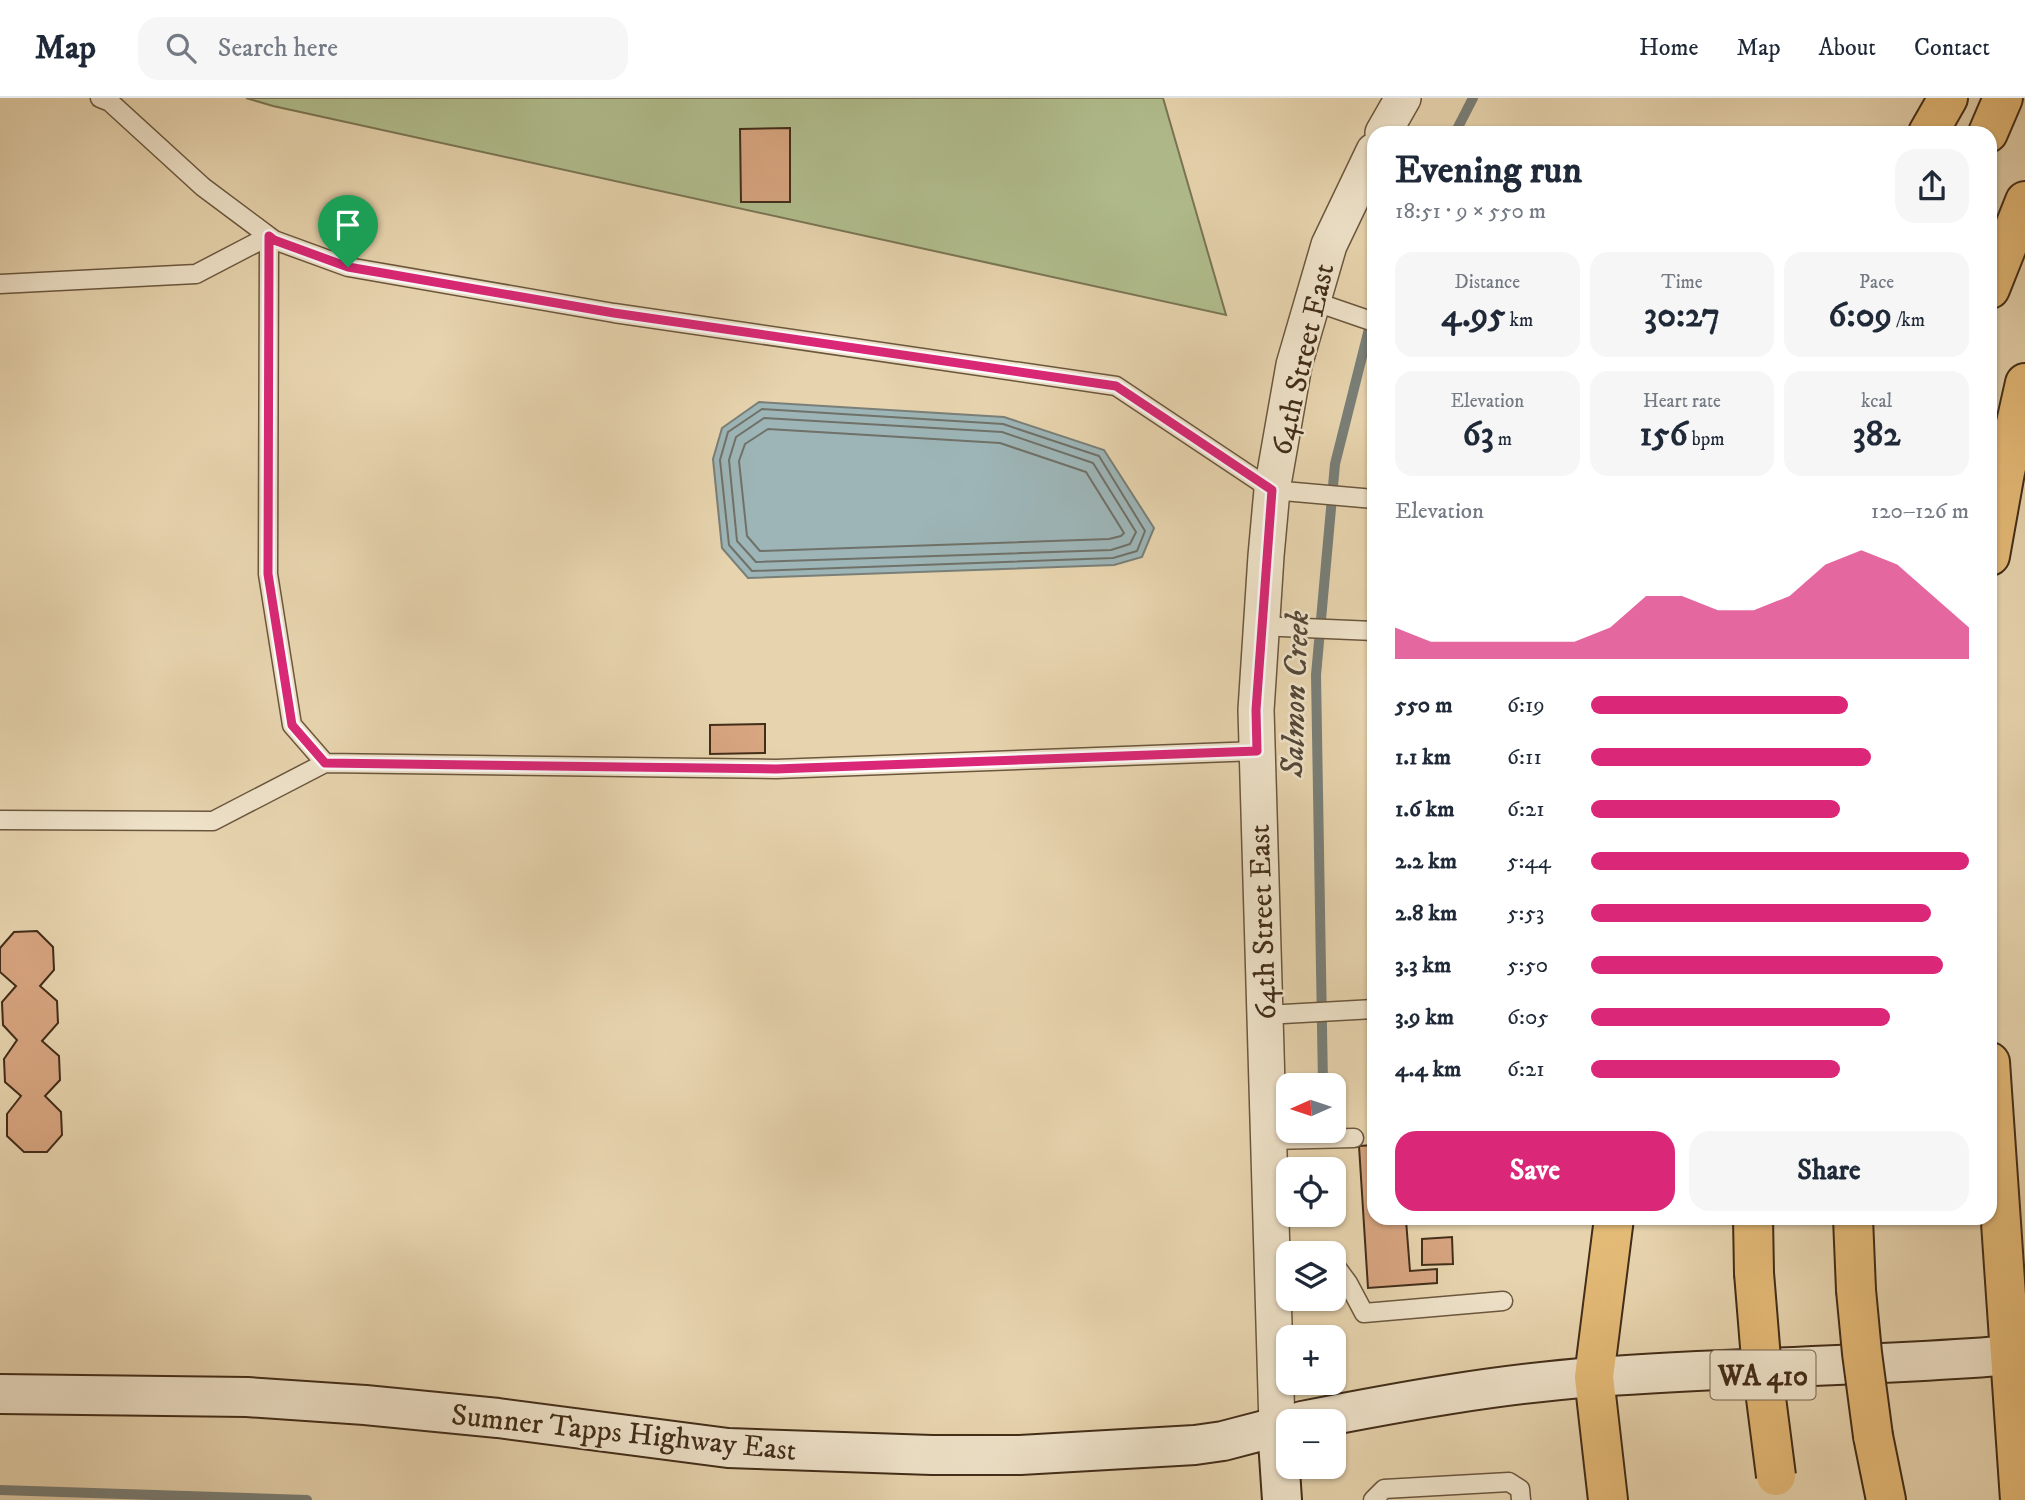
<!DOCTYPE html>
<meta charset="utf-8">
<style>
:root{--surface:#fff;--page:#f6f6f7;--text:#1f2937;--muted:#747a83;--line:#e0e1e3;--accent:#db2777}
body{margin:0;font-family:"IM FELL DW Pica",serif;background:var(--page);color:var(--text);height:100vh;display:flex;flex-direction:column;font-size:26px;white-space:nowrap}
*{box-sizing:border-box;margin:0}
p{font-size:23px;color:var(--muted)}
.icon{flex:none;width:38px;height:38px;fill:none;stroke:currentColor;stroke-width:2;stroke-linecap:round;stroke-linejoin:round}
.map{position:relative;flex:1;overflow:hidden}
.details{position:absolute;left:1367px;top:28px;width:630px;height:1099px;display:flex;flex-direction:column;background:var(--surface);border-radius:21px;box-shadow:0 2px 5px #0004}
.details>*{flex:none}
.needle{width:46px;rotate:267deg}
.fabs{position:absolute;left:1276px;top:975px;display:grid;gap:14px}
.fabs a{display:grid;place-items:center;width:70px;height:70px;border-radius:14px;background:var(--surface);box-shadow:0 2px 5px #0004;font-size:35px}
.pin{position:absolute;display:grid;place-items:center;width:60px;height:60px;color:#fff;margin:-72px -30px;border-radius:50% 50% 50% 0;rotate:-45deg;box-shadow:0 0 7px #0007}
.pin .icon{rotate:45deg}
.round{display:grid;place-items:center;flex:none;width:74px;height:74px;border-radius:21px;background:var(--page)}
.head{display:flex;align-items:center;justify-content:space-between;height:119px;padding:0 28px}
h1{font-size:38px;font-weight:700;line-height:52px}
.figures{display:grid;grid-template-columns:repeat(3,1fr);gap:10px;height:119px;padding:7px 28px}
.figures div{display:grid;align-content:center;border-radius:18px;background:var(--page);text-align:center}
.figures b{font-size:35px;font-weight:700}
.figures small{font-size:19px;font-weight:400}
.figures p{font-size:19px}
.chart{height:196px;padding:14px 28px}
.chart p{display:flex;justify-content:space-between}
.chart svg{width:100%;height:126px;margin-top:7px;fill:var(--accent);opacity:.7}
.button{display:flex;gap:14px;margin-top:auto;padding:14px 28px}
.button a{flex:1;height:80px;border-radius:21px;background:var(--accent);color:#fff;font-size:28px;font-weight:700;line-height:80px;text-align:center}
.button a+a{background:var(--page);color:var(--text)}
ul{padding:0 28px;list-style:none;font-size:23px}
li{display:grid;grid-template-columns:112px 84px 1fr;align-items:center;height:52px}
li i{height:18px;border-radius:9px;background:var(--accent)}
header{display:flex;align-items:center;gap:42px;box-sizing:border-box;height:98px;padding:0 35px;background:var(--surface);border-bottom:2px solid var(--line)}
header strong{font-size:33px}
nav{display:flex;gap:38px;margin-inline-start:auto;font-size:24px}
.search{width:490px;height:63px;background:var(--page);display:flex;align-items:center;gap:18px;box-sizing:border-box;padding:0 24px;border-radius:21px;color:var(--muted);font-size:26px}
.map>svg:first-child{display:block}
.green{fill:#b1be8e;stroke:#7a7654;stroke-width:2}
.water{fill:#9db5b7;stroke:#797f78;stroke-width:2}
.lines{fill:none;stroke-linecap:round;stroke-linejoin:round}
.shore{stroke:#707168;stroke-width:2}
.stream{stroke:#797f78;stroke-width:10}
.building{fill:#d8a681;stroke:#422d19;stroke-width:2}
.lane-casing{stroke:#6b573e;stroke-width:21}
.street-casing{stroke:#6b573e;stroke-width:38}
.secondary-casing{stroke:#422d19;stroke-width:42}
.highway-casing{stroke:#422d19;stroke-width:42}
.lane{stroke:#efe3ca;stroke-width:18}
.street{stroke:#efe3ca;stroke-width:35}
.secondary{stroke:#efe3ca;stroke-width:38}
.highway{stroke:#e4ba77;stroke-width:38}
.highway-bridge-casing{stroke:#422d19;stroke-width:42;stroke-linecap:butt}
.highway-bridge{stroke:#e4ba77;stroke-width:38}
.route-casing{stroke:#fff;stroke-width:14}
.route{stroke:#db2777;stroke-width:9}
.labels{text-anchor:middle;stroke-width:5;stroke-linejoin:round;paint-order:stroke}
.shield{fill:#efe3ca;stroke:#76644e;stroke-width:2}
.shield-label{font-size:28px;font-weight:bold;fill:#422d19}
.street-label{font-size:30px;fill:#422d19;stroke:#efe3ca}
.water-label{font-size:32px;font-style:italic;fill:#544839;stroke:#efe3ca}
</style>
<header>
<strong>Map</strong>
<div class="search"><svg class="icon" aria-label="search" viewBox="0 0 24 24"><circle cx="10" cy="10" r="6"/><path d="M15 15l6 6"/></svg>Search here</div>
<nav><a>Home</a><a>Map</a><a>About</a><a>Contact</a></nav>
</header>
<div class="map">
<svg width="2025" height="1402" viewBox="0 0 2025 1402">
<rect width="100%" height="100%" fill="#e7d4ae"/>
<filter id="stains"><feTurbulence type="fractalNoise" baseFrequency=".00286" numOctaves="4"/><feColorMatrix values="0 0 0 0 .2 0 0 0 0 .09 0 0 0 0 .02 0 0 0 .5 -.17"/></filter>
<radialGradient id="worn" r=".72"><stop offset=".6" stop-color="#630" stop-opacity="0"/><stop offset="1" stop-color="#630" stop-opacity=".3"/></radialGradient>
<!-- green -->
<path class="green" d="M 246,0 L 1163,0 L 1226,217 L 273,8 Z"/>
<!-- water -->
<path class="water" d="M 759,304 L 1004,319 L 1104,352 L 1154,430 L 1142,459 L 1114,467 L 748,480 L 722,450 L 713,361 L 722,330 Z"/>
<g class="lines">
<!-- shore -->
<path class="shore" d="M 762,311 L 1003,326 L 1099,358 L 1145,433 L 1137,453 L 1113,460 L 752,473 L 729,447 L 720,362 L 728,334 Z
M 764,320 L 1002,334 L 1093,365 L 1136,434 L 1130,446 L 1111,452 L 756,464 L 737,443 L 729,362 L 736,339 Z
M 768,331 L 1000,345 L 1086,374 L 1124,435 L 1121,438 L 1109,441 L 760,453 L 747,438 L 739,363 L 745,346 Z"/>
<!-- stream -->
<path class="stream" d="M 1455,35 L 1473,0
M 1323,987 L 1316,577 L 1335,366 L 1374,211
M 0,1392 L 307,1402"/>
</g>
<!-- building -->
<path class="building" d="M 790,30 L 790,104 L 741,104 L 740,31 Z
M 765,626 L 765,655 L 710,656 L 710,627 Z
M 37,833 L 53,849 L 54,872 L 40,888 L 57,903 L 58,925 L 42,943 L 59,958 L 60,982 L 45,998 L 61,1014 L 62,1037 L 47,1054 L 24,1054 L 7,1038 L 7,1016 L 21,998 L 5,984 L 4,961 L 17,942 L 3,927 L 2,904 L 16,888 L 0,874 L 0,850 L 14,834 Z
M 1374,1047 L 1374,1120 L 1415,1120 L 1416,1122 L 1406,1122 L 1410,1173 L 1437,1171 L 1437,1185 L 1368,1190 L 1359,1048 Z
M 1452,1139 L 1453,1166 L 1422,1167 L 1422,1141 Z"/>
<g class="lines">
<defs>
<path id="lane" d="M 100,0 L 110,4 L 203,89 L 274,142 L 348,169 L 614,215 L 1116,288 L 1272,392 L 1374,401
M 0,186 L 196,176 L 269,138 L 268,476 L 292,627 L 325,665 L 776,671 L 1257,653
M 1313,203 L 1374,224
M 1261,528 L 1374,533
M 0,722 L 213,723 L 325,665
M 1265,917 L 1374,911
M 1269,1042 L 1354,1040
M 1334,1166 L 1348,1185 L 1364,1215 L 1503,1203
M 1373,1402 L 1384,1391 L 1509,1384 L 1520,1391 L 1521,1402"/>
<path id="street" d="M 1383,35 L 1403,0
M 1277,1328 L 1256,612 L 1266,458 L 1272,392 L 1294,267 L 1329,147 L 1374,53"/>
<path id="secondary" d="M 0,1296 L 247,1299 L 365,1307 L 498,1320 L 728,1350 L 932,1357 L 1020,1357 L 1195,1347 L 1223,1343 L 1288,1326
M 1302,1323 C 1399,1304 1497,1286 1596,1279 C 1739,1268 1882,1269 2025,1256
M 1277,1328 L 1282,1402"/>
<path id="highway" d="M 1928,35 L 1948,0
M 1988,35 L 2003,0
M 1990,191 L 2025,103
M 1990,458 L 2005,374 L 2025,285
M 1990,964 L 2020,1402
M 1753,1120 L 1754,1175
M 1853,1120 L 1856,1192
M 1873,1338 L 1886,1402
M 1608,1402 L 1594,1279 L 1614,1120"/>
</defs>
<!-- lane casing -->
<use href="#lane" class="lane-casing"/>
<!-- street casing -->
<use href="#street" class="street-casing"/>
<!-- secondary casing -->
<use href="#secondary" class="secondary-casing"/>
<!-- highway casing -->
<use href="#highway" class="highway-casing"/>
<!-- lane -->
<use href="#lane" class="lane"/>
<!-- street -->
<use href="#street" class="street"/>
<!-- secondary -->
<use href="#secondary" class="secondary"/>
<!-- highway -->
<use href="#highway" class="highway"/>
<defs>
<path id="highway-bridge" d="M 1754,1175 L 1761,1261 L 1776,1378
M 1856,1192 L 1862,1255 L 1873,1338"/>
</defs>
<!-- highway-bridge casing -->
<use href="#highway-bridge" class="highway-bridge-casing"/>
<!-- highway-bridge -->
<use href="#highway-bridge" class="highway-bridge"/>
</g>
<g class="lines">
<defs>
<path id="route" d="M 269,138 L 274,142 L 348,169 L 614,215 L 1116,288 L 1272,392 L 1256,612 L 1257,653 L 776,671 L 325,665 L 292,627 L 268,476 Z"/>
</defs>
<!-- route casing -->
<use href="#route" class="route-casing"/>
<!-- route -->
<use href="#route" class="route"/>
</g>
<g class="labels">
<!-- shield labels -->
<rect class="shield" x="1710.5" y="1252.5" width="105" height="49" rx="5"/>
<g class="shield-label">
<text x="1763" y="1287">WA 410</text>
</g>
<!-- street labels -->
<g class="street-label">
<text transform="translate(1302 261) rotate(-77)" y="10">64th Street East</text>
<text transform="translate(1262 824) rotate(-92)" y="10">64th Street East</text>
<text transform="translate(624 1334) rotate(6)" y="10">Sumner Tapps Highway East</text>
</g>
<!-- water labels -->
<g class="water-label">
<text transform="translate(1294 596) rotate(-88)" y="11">Salmon Creek</text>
</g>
</g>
<rect width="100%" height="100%" filter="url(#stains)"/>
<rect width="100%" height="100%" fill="url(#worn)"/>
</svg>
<div class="fabs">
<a><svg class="needle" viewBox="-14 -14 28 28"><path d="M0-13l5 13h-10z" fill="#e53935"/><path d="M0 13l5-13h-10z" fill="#747a83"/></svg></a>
<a><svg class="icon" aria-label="locate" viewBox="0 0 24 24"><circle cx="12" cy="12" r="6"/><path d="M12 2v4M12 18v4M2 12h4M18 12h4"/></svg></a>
<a><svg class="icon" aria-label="layers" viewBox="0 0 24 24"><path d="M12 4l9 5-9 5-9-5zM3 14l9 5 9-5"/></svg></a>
<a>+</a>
<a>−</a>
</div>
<div class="pin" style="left:348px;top:169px;background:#1e9e55"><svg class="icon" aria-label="arrive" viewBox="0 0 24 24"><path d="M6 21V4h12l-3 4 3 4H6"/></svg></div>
<section class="details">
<div class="head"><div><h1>Evening run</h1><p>18:51 · 9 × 550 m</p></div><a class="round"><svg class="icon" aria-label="share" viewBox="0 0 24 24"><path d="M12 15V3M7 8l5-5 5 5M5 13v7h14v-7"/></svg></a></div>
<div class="figures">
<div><p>Distance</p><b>4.95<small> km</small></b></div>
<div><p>Time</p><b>30:27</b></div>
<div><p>Pace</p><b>6:09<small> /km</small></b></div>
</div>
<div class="figures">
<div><p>Elevation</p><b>63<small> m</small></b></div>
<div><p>Heart rate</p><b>156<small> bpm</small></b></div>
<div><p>kcal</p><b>382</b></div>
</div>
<div class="chart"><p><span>Elevation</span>120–126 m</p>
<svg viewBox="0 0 160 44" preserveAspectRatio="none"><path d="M0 44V33L10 38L20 38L30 38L40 38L50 38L60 33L70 22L80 22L90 27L100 27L110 22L120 11L130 6L140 11L150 22L160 33V44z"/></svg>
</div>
<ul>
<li><b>550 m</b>6:19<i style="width:68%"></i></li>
<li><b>1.1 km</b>6:11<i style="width:74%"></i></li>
<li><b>1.6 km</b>6:21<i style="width:66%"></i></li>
<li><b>2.2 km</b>5:44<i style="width:100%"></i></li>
<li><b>2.8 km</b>5:53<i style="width:90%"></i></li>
<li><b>3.3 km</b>5:50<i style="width:93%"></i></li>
<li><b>3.9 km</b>6:05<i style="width:79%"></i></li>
<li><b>4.4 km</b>6:21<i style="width:66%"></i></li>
</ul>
<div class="button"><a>Save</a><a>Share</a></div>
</section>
</div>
